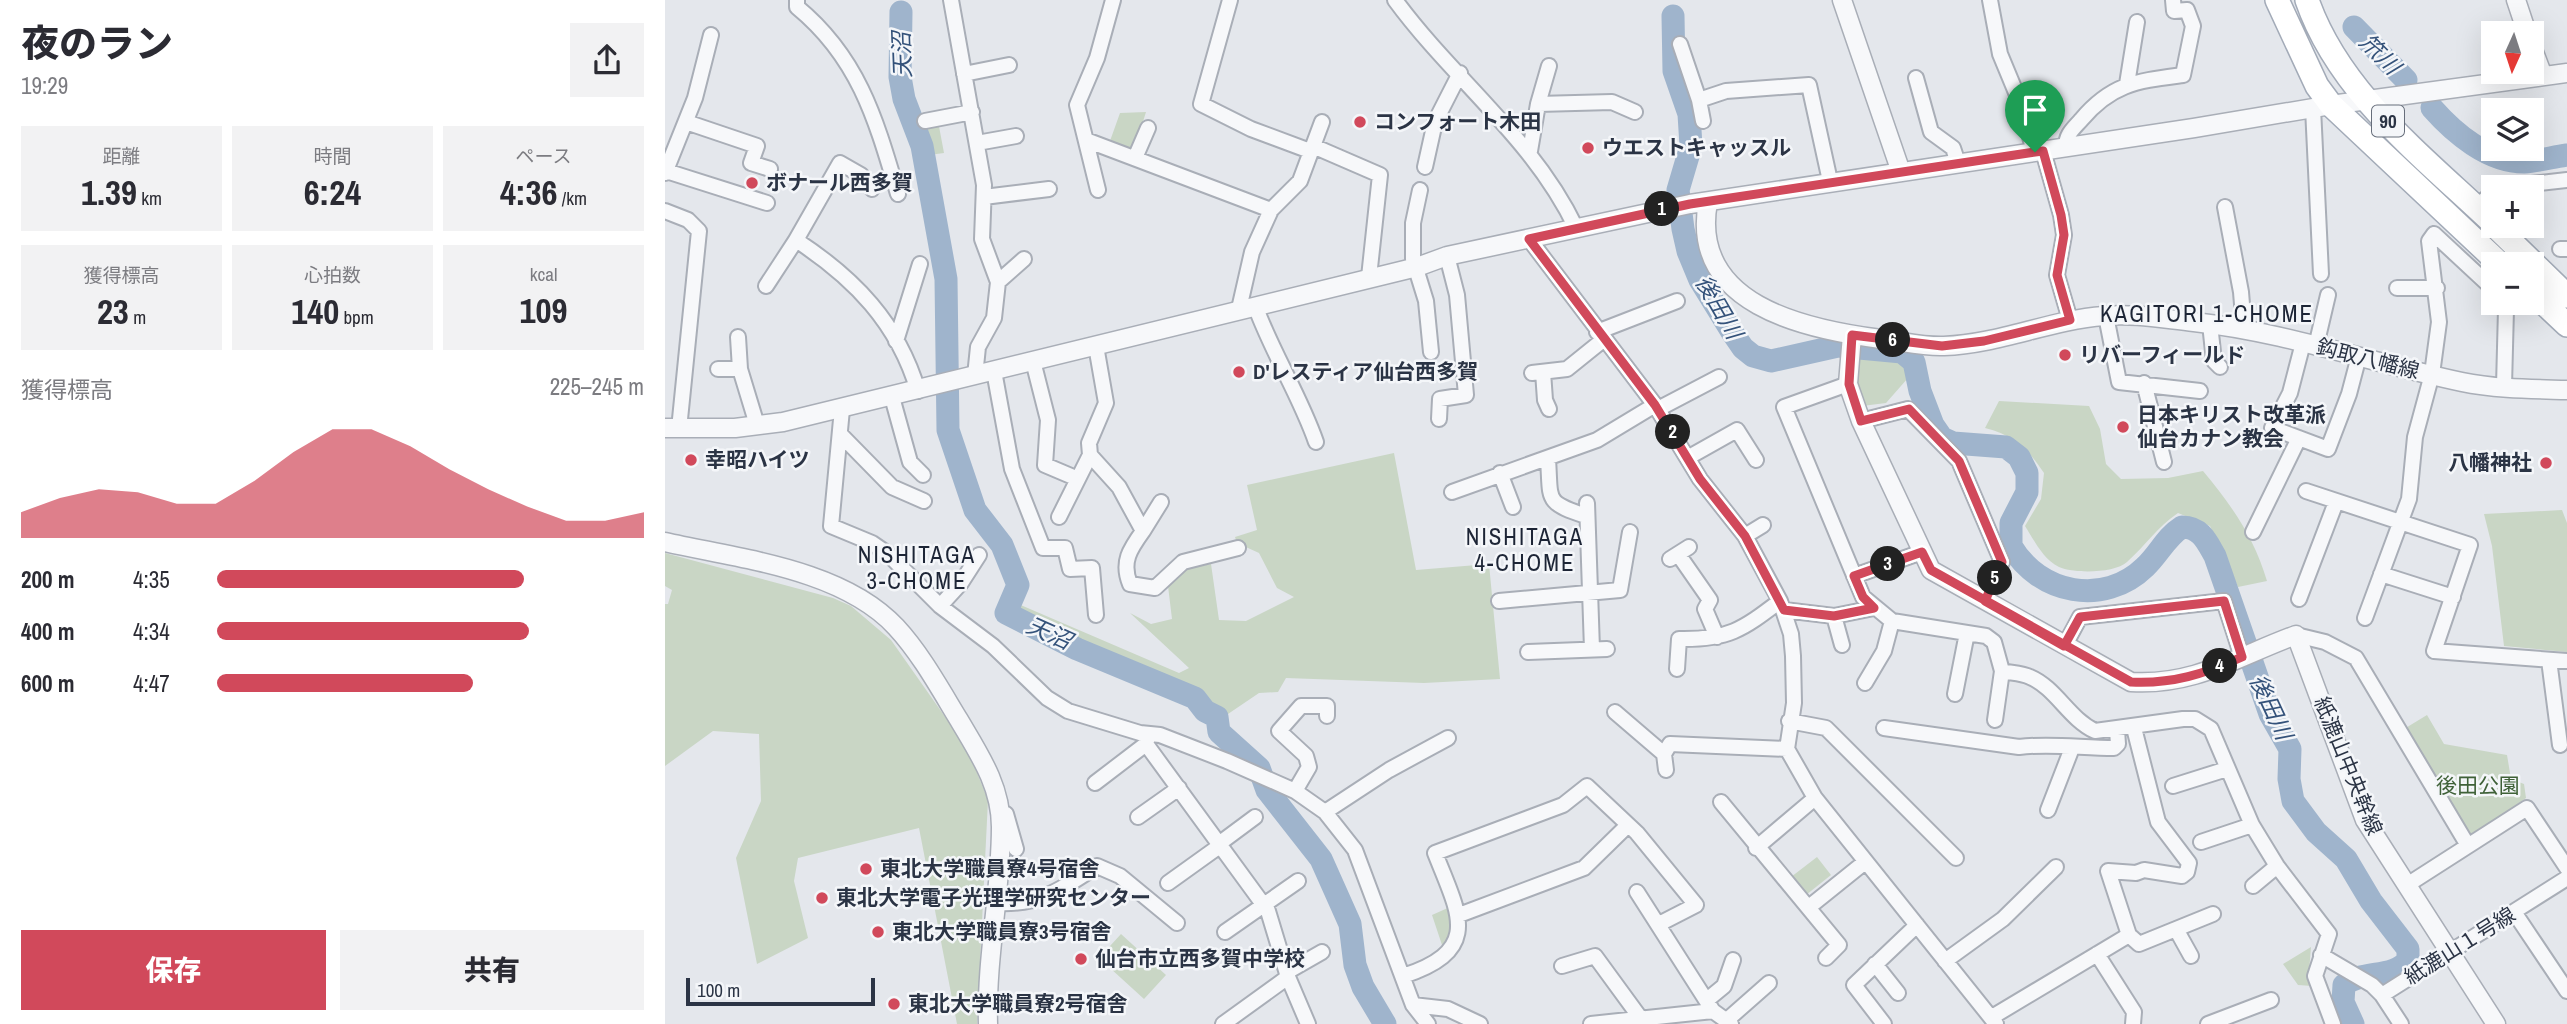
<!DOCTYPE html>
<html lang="ja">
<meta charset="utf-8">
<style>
:root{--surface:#fff;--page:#f2f2f3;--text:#2b2b33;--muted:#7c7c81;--accent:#d1495b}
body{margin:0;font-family:"Archivo Narrow","Noto Sans JP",sans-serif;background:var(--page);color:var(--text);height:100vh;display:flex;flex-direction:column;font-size:26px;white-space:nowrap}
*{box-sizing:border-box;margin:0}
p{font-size:23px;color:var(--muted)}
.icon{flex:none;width:38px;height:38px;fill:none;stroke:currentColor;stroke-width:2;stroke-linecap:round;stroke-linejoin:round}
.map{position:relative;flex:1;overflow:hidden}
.drawer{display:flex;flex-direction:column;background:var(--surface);width:665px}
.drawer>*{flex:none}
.needle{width:46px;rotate:183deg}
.buttons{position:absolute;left:1816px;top:21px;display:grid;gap:14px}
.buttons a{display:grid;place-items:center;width:63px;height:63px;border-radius:0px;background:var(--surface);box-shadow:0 7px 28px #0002;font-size:35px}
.scale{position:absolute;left:21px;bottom:18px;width:189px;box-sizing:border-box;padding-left:7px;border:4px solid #2b3445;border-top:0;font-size:19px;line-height:24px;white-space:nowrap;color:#2b3445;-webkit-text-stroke:5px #f4f6f9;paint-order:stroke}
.pin{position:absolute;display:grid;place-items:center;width:60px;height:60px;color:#fff;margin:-72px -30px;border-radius:50% 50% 50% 0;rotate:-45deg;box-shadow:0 0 7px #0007}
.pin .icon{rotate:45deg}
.km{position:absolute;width:35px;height:35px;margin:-18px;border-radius:50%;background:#222;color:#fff;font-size:19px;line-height:35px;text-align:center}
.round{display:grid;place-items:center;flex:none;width:74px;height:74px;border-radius:0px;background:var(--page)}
.overview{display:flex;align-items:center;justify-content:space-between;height:119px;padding:0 21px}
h1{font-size:38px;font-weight:800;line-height:52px}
.stats{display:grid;grid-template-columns:repeat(3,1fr);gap:10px;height:119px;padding:7px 21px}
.stats div{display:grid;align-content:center;border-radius:0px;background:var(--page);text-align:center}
.stats b{font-size:35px;font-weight:800}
.stats small{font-size:19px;font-weight:400}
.stats p{font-size:19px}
.chart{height:196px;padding:14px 21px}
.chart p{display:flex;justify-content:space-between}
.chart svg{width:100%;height:126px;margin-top:7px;fill:var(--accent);opacity:.7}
.action{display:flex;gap:14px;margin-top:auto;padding:14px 21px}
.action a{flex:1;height:80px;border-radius:0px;background:var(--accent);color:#fff;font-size:28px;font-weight:800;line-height:80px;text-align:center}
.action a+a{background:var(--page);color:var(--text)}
ul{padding:0 21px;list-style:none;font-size:23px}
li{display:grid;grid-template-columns:112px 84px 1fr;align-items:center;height:52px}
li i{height:18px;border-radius:9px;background:var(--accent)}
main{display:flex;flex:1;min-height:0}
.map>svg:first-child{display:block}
.green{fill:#c9d6c5}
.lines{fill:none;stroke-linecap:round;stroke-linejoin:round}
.river{stroke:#9fb4cc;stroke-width:23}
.minor-casing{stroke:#a9aeb7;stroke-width:18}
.tertiary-casing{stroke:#a9aeb7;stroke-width:21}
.primary-casing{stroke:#a3abb8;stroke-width:26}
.minor{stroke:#f7f8fa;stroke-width:14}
.tertiary{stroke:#f7f8fa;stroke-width:18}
.primary{stroke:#fff;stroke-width:23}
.route-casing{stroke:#fff;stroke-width:14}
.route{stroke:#d1495b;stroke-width:9}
.poi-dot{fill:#d1495b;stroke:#f4f6f9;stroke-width:2.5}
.labels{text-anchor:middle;stroke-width:5;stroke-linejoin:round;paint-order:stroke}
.shield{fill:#f4f6f9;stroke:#676e7b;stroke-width:2}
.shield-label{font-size:19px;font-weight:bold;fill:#2b3445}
.poi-label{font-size:21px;font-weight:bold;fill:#2b3445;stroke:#f4f6f9;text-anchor:start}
.street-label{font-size:21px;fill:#2b3445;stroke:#f4f6f9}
.park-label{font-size:21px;fill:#3f6138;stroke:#f4f6f9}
.water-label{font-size:23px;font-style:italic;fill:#34527a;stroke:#f4f6f9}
.neighbourhood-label{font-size:23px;letter-spacing:2px;fill:#1d2536;stroke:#f4f6f9}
</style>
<main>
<section class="drawer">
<div class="overview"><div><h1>夜のラン</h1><p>19:29</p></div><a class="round"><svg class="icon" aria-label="share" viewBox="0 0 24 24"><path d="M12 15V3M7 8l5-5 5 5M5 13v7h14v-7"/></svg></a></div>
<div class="stats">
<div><p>距離</p><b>1.39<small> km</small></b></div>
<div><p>時間</p><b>6:24</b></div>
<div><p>ペース</p><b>4:36<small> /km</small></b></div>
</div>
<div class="stats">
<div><p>獲得標高</p><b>23<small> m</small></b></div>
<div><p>心拍数</p><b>140<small> bpm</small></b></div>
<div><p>kcal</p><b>109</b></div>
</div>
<div class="chart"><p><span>獲得標高</span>225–245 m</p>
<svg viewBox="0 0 160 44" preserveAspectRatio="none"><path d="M0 44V35L10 30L20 27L30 28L40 32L50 32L60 24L70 14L80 6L90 6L100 12L110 20L120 27L130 33L140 38L150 38L160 35V44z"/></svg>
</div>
<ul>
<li><b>200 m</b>4:35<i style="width:72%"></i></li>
<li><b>400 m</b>4:34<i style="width:73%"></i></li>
<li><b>600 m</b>4:47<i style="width:60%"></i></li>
</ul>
<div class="action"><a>保存</a><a>共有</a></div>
</section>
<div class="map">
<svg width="1902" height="1024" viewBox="0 0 1902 1024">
<rect width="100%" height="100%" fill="#e4e7ec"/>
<!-- green -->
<path class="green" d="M 481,112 L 470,147 L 466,149 L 445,141 L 455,113 Z
M 273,121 L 279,153 L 264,155 L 258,125 Z
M 1192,351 L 1231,355 L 1245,363 L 1243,378 L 1221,403 L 1197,406 L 1189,385 Z
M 1334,401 L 1424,406 L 1435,429 L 1441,464 L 1456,479 L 1503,478 L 1538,471 C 1567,506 1589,537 1602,581 L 1573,587 L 1545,526 L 1513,513 C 1492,527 1481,545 1462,562 C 1450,573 1410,574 1394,567 C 1378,559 1369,540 1360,526 L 1376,499 L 1379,473 C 1363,449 1349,435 1320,428 Z
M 729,453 L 751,570 L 824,564 L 835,679 L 759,683 L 621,678 L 613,692 L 594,693 L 563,714 L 346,612 L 351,603 L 514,673 L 524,668 L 465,613 L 486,624 L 507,619 L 503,586 L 522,569 L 546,564 L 554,620 L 581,621 L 629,597 L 612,588 L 594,553 L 572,543 L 570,537 L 592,530 L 582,485 Z
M 1897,510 L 1902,523 L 1902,652 L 1839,646 L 1827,546 L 1819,514 Z
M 0,553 L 168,598 L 186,606 L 226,640 L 302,748 L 323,800 L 312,1024 L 292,1024 L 254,828 L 133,858 L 129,881 L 143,938 L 92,964 L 71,858 L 96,801 L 94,734 L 48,731 L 0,766 L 0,604 L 3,604 L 7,590 L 0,586 Z
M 1762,715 L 1779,744 L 1842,755 L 1846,779 L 1859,784 L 1861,798 L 1806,837 L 1739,729 Z
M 1152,857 L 1166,875 L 1141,895 L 1126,877 Z
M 785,907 L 788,931 L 778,948 L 767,915 Z
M 456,934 L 501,975 L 479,999 L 434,958 Z
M 1646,947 L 1644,972 L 1647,986 L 1633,985 L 1618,964 Z"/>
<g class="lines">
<!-- river -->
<path class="river" d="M 236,12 L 235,77 L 239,99 L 257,146 L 281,279 L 283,430 L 310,510 L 337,545 L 353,585 L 341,613 L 412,649 L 530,698 L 540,711 L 552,717 L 554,732 L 594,768 L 602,790 L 656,859 L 685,924 L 690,965 L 698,987 L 720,1024
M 1008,16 L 1009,71 L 1024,114 L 1026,146 L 1013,190 L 1018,229 L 1023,251 L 1035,280 L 1067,332 L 1078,348 L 1088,356 L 1106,361 L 1173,346 L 1237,352 L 1249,362 L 1255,391 L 1268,425 L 1277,438 L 1288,443 L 1341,447 L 1354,457 L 1362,473 L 1362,492 L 1346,523 L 1346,546 C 1374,594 1439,607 1480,567 C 1494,554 1501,537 1517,527 C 1536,527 1542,542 1550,556 L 1605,714 L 1625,749 L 1624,779 L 1628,801 L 1651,832 L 1681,859 L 1706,901 L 1743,949 L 1743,960 C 1729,979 1696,970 1679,985 L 1678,1002 L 1688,1024
M 1689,27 L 1741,80
M 1767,108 C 1789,133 1823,162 1859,162 C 1873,161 1888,157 1902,155"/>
<defs>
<path id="minor" d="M 132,0 L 132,7 C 194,58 211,120 233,194
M 286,0 L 319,185 L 317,239 L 333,282 L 329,318 L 313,347 L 310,376
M 565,0 L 536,104 L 586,129 L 645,151
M 730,0 C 788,79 868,138 911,228
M 1325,0 L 1335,54 L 1357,107 L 1369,152
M 1015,44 L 1034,100 L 1038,121
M 299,74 L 344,65
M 1251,78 L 1266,132 L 1288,148 L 1293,163
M 1462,84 L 1472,22
M 1034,100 L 1061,91 L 1144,85 L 1165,181
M 873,104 L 884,66
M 1648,108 L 1656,274
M 260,121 L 307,112
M 21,122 L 92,146 L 86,163 L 105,169
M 421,140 L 606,210
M 312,143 L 351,136
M 648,146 L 715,175 L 704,277
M 1401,147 C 1401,134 1408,129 1416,120 C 1447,83 1473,81 1518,75 L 1528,26 L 1522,10 L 1509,11 L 1508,0
M 865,151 L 873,104 L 947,102 L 970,112
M 1378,151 L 1396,215 L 1399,235 L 1392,275 L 1405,320
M 470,158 L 483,128
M 760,167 L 770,122 L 795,73
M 1,171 L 102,203
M 0,173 L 30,98 L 46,35
M 1839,187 L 1902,180
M 207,189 L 196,175 L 175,163 L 131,240 C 189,278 233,323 253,391
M 433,190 L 412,105 L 432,58 L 448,0
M 755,190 L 748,223 L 748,259 L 761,301 L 766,352
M 319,197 L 384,189
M 1560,207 L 1576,292 L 1579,329
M 1811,207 L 1829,192
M 0,211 L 23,220 L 34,231 L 14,429
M 864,239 L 990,405 L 1035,479 L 1080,536 L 1115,601 L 1126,634 L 1128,656 L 1129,703 L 1122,749 L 1150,798 L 1331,1024
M 1895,249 L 1902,249
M 333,282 L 359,259
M 101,286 L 131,240
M 1732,288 L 1772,288
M 591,308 C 608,354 635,396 651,442
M 574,309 L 587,252 L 606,210 L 635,181 L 657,122
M 1441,316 L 1454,382 L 1535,391
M 1545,324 L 1549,361 L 1555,367
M 932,332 L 1012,301
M 73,337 L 75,369 L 92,425
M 231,341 L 255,264
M 1638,343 L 1625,393 L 1607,428 L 1663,449 L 1684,394 L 1694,356
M 431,346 L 441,403 L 424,443 L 425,455 L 454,487 L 478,531 C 465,549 456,562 465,584 L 490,588 L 518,562 L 573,548
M 1651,346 L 1663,295
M 368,361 L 383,420 L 380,465 L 413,479
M 53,369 L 75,369
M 329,371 L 347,469 L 378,548 L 400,548 L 405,569 L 427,568 L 431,615
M 878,372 L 880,400 L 884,409
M 867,373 L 902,369 L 938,340
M 1479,383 L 1499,462
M 1183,384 L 1119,407 L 1198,597 L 1227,621 L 1321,636 L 1329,642 L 1337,671 C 1346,673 1357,673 1365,677 C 1391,688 1404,719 1430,731 L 1518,719 L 1530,719 L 1546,729 L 1587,825 L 1612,866 L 1664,934 L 1650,976 L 1668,1024
M 1839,386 L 1841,309
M 227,397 L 245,462 L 258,475
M 177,409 L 166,526 L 207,543 L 223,554 L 275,606 L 328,646 L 382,698 L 403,711 L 475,733 L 495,735 L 562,761 L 630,791 L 660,812 L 690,850 L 748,1005 L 763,1024
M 993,409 L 1054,377
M 774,419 L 775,399 L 801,395 L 792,295 L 782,256
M 1196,421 L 1243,409 L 1294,461 L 1337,562 L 1320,601
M 176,435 L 227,487 L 259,501
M 1024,457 L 1072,430 L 1091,460
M 883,459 C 886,501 879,502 921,516
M 835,473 L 848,507
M 1641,491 L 1805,545 L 1769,651 L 1902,661
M 787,492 L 932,440 L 990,405
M 922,503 L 927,649
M 394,517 L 425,455
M 478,531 L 496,502
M 1588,532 L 1634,438
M 1080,536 L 1098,525
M 1013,554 L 1045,600 L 1040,609 L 1052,637
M 1005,559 L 1024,547
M 1716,574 L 1788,597
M 1189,576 L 1257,552
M 1634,599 L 1671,502
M 834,601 L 955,590 L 965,532
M 275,606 L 296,583 L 314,555
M 1119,610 L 1169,616 L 1209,608
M 1169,616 L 1177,645
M 1700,618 L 1744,499 L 1750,437 L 1767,374 L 1774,322 L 1764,241 L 1769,234 L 1825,286 L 1829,283
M 1631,635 L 1660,642 L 1691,658 L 1802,844
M 1400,645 L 1415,617 L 1559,601 L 1577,657
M 863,652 L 942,649
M 1884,660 L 1895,745
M 1012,669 L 1014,639 C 1063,640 1077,630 1115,601
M 1200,683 L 1219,651 L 1227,621
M 1290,694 L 1302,633
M 950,712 L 999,754
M 1330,720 L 1337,671
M 1124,721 L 1161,728 L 1291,858
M 1219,728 L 1354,747 C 1385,743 1417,748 1449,748 L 1453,744 L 1452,730
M 1469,728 L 1493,822 L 1524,863 L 1522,872 L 1517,876 L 1479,870 L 1471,873 L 1443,871 L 1464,935 L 1474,944 L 1548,914
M 484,734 L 481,744 L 603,911 L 623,977 L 643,1024
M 1001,770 L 999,754 L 1005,744 L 1122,749
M 430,783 L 481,744
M 1508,786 L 1562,769
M 630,791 L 644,767 L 641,756 L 614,731 L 636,706 L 662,706 L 662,716
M 1056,802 L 1174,945 L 1161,958
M 1383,810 L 1407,748
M 660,812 L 724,770 L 783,738
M 336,813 L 341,814 L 351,849
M 473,817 L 514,788
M 1536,842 L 1587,825
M 555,843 L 590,817
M 1091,848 L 1150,798
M 503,883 L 556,845
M 1742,885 L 1862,808 L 1902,868
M 1588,886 L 1612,866
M 972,892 L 1048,1011 L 1066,1024
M 330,903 C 374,906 397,889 432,866 L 455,876 L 512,923
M 1144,907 L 1200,862
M 1849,912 L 1902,991
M 794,915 L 919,868 L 962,826
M 1511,929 L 1526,956
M 560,932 L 633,881
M 1432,954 L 1469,1012 L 1468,1024
M 1656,955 L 1707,985 L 1717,995
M 1280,961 L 1338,919 L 1391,867
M 1210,964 L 1233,993
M 897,966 L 930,956 L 979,1023
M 622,972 L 657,952
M 738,976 C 818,950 794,914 770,853 L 898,805 L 922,786 L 972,833 L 1031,905 L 994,924
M 1042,1000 L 1059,986 L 1068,960
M 748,1005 L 783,1009 L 815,1024
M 1327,1017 L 1464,935
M 1062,1020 L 1104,983
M 558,1024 L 623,977
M 926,1024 L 1048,1011
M 1219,1024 L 1189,985 L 1252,925
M 1543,1024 L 1606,1000
M 1736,1024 L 1717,995 L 1902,878"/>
<path id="tertiary" d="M 1177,0 L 1236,172
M 1851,0 L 1862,33
M 1867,47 L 1878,76
M 1043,202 C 1024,304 1138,329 1216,339 C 1236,341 1258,347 1279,346 C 1334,344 1385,320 1439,316 C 1469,313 1499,319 1529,322 C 1620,332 1707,363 1797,382 C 1830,389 1868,389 1902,390
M 1187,335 L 1183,384 L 1196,421 L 1266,570 L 1466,682 C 1530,686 1573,656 1631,635 L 1700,820 L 1831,1024
M 0,428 L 70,428 L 118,422 L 752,267 L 782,256 L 1025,204 L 1529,128 L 1666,105 L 1902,73
M 0,542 C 75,559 177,569 231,627 C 256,654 275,689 294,720 C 314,754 336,786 336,827 C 336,893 321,958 323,1024"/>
<path id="primary" d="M 1612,0 L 1652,86 L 1666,105 L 1835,264
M 1642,0 C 1674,93 1760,158 1829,224
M 1830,226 L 1902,296
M 1867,292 L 1902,325"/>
</defs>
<!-- minor casing -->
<use href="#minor" class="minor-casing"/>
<!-- tertiary casing -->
<use href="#tertiary" class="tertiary-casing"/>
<!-- primary casing -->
<use href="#primary" class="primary-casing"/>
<!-- minor -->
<use href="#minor" class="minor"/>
<!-- tertiary -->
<use href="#tertiary" class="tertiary"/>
<!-- primary -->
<use href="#primary" class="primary"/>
</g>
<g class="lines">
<defs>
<path id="route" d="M 1370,152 L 1025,204 L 864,239 L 990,405 L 1035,479 L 1080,536 L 1119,610 L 1169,616 L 1209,608 L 1198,597 L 1189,576 L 1257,552 L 1266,570 L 1466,682 C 1508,684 1539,674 1577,657 L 1559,601 L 1415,617 L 1399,646 L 1320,601 L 1337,562 L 1294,461 L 1244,409 L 1196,421 L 1184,384 L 1187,335 L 1277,346 L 1319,341 L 1405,320 L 1392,275 L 1399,235 L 1396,215 L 1378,151 L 1370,152"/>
</defs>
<!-- route casing -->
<use href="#route" class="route-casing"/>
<!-- route -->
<use href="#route" class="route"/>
</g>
<!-- markers -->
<g class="poi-dot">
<circle cx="695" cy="122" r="7"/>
<circle cx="923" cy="148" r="7"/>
<circle cx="87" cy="183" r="7"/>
<circle cx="1400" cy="355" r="7"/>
<circle cx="574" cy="372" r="7"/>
<circle cx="1458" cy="427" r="7"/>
<circle cx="26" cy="460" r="7"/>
<circle cx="1881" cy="463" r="7"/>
<circle cx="201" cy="869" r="7"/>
<circle cx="157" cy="898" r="7"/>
<circle cx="213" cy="932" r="7"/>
<circle cx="416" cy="959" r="7"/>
<circle cx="229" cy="1004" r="7"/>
</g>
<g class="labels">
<!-- shield labels -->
<rect class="shield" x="1707" y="105.5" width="32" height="31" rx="5"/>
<g class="shield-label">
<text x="1723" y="128">90</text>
</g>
<!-- poi labels -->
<g class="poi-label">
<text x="709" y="129">コンフォート木田</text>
<text x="937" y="155">ウエストキャッスル</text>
<text x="101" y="190">ボナール西多賀</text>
<text x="1414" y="362">リバーフィールド</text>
<text x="588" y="379">D'レスティア仙台西多賀</text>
<text x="1472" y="422">日本キリスト改革派<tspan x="1472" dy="24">仙台カナン教会</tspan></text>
<text x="40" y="467">幸昭ハイツ</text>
<text x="1867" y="470" text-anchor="end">八幡神社</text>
<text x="215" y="876">東北大学職員寮4号宿舎</text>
<text x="171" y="905">東北大学電子光理学研究センター</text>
<text x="227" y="939">東北大学職員寮3号宿舎</text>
<text x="430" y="966">仙台市立西多賀中学校</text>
<text x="243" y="1011">東北大学職員寮2号宿舎</text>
</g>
<!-- street labels -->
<g class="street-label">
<text transform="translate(1703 359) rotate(14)" y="7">鈎取八幡線</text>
<text transform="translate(1683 766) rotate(68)" y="7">紙漉山中央幹線</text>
<text transform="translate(1795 946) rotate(-32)" y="7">紙漉山１号線</text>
</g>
<!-- park labels -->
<g class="park-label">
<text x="1813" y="793">後田公園</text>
</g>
<!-- water labels -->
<g class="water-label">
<text transform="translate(1715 54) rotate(45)" y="8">笊川</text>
<text transform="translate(237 55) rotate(-92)" y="8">天沼</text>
<text transform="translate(1054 307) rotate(60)" y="8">後田川</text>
<text transform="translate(384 633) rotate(24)" y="8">天沼</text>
<text transform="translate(1606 707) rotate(65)" y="8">後田川</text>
</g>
<!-- neighbourhood labels -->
<g class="neighbourhood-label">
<text x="1542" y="322">KAGITORI 1-CHOME</text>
<text x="860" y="545">NISHITAGA<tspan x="860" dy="26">4-CHOME</tspan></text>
<text x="252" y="563">NISHITAGA<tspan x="252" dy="26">3-CHOME</tspan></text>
</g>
</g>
</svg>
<div class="buttons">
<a><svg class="needle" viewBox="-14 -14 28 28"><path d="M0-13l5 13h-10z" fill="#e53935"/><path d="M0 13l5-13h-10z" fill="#7c7c81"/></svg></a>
<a><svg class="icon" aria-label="layers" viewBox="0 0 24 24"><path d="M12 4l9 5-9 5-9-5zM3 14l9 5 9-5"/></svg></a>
<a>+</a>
<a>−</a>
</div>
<div class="scale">100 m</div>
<div class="pin" style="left:1370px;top:152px;background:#1e9e55"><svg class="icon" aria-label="arrive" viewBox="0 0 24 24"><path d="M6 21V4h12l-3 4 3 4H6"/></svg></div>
<b class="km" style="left:997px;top:209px">1</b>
<b class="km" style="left:1008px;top:432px">2</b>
<b class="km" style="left:1223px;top:564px">3</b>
<b class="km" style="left:1555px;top:666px">4</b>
<b class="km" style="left:1330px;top:578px">5</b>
<b class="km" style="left:1228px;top:340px">6</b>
</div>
</main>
